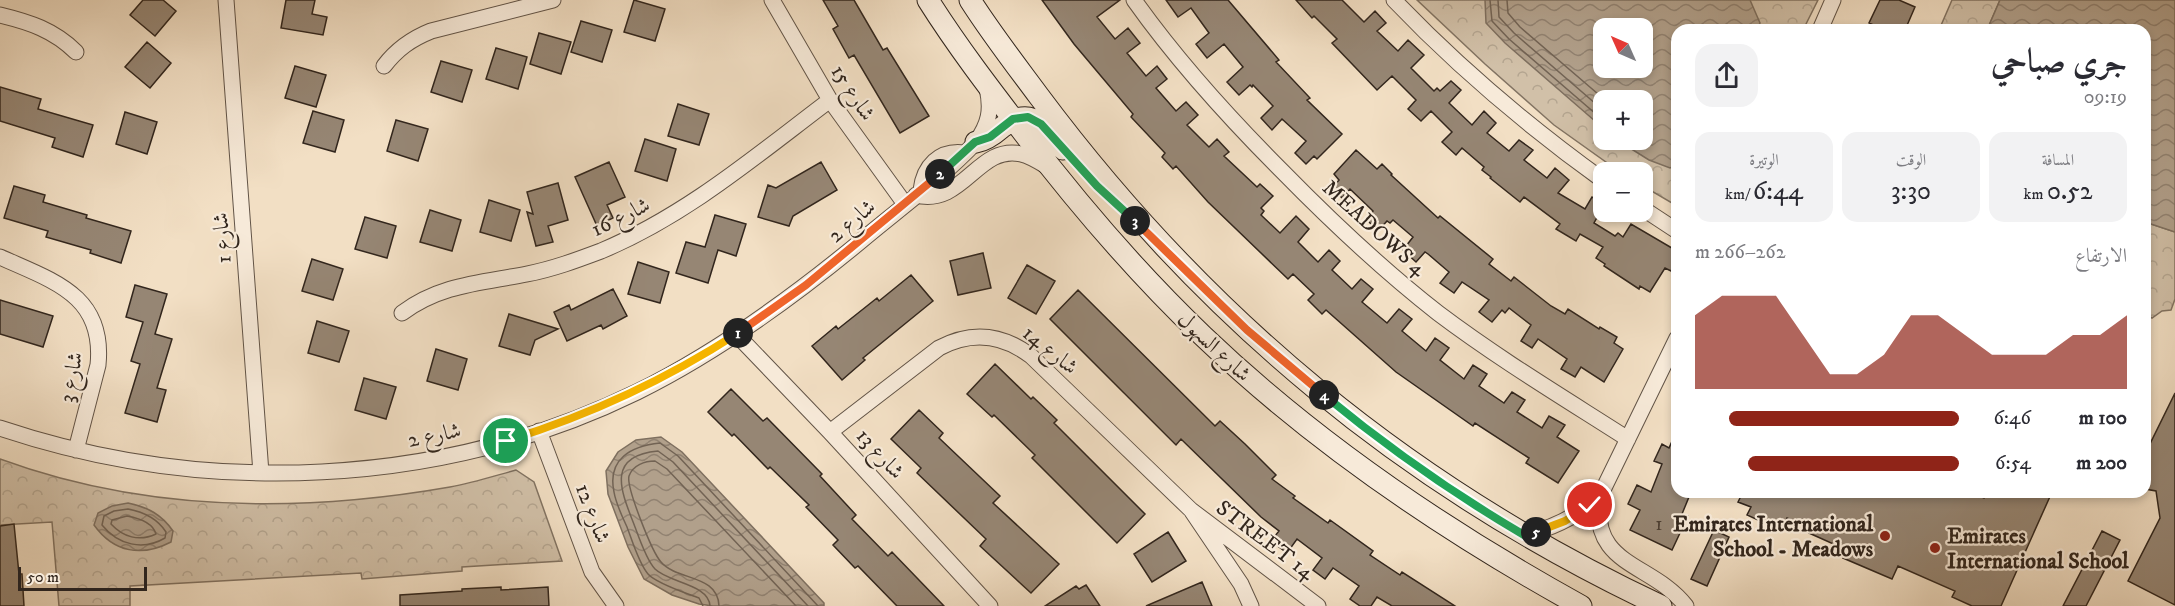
<!DOCTYPE html>
<html lang="ar">
<meta charset="utf-8">
<style>
:root{--surface:#fff;--page:#f2f2f3;--text:#2b2b33;--muted:#7c7c81;--accent:#8f2418}
body{margin:0;font-family:"IM FELL DW Pica",Amiri,serif;background:var(--page);color:var(--text);direction:rtl;height:100vh;display:flex;flex-direction:column;font-size:22px;white-space:nowrap}
*{box-sizing:border-box;margin:0}
p{font-size:20px;color:var(--muted)}
.icon{flex:none;width:33px;height:33px;fill:none;stroke:currentColor;stroke-width:2;stroke-linecap:round;stroke-linejoin:round}
.map{position:relative;flex:1;overflow:hidden;direction:ltr}
.details{position:absolute;left:1671px;top:24px;width:480px;height:474px;display:flex;flex-direction:column;background:var(--surface);border-radius:18px;box-shadow:0 3px 9px #0003;direction:rtl}
.details>*{flex:none}
.needle{width:39px;rotate:315deg}
.tools{position:absolute;left:1593px;top:18px;display:grid;gap:12px}
.tools a{display:grid;place-items:center;width:60px;height:60px;border-radius:12px;background:var(--surface);box-shadow:0 3px 9px #0003;font-size:30px}
.scale{position:absolute;left:18px;bottom:15px;width:129px;box-sizing:border-box;padding-left:6px;border:3px solid #32261d;border-top:0;font-size:16px;line-height:21px;white-space:nowrap;color:#32261d;-webkit-text-stroke:4px #f7ead9;paint-order:stroke}
.pin{position:absolute;display:grid;place-items:center;width:51px;height:51px;color:#fff;margin:-26px;border:3px solid #fff;border-radius:50%;box-shadow:0 2px 6px #0007}
.km{position:absolute;width:30px;height:30px;margin:-15px;border-radius:50%;background:#222;color:#fff;font-size:16px;line-height:30px;text-align:center}
.round{display:grid;place-items:center;flex:none;width:63px;height:63px;border-radius:18px;background:var(--page)}
.summary{display:flex;align-items:center;justify-content:space-between;height:102px;padding:0 24px}
h1{font-size:33px;font-weight:600;line-height:45px}
.figures{display:grid;grid-template-columns:repeat(3,1fr);gap:9px;height:102px;padding:6px 24px}
.figures div{display:grid;align-content:center;border-radius:15px;background:var(--page);text-align:center}
.figures b{font-size:26px;font-weight:600}
.figures small{font-size:16px;font-weight:400}
.figures p{font-size:16px}
.chart{height:168px;padding:12px 24px}
.chart p{display:flex;justify-content:space-between}
.chart svg{width:100%;height:108px;margin-top:6px;fill:var(--accent);opacity:.7}
ul{padding:0 24px;list-style:none;font-size:20px}
li{display:grid;grid-template-columns:96px 72px 1fr;align-items:center;height:45px}
li i{height:15px;border-radius:8px;background:var(--accent)}
.map>svg:first-child{display:block}
.park{fill:url(#park-crowns);stroke:#827362;stroke-width:1.5;fill-rule:evenodd}
.water{fill:url(#water-waves);stroke:#7e6f5f;stroke-width:1.5;fill-rule:evenodd}
.lines{fill:none;stroke-linecap:round;stroke-linejoin:round}
.shore{stroke:#726354;stroke-width:1.5}
.building{fill:#968674;stroke:#32261d;stroke-width:1.5}
.street-casing{stroke:#625447;stroke-width:17}
.secondary-casing{stroke:#32261d;stroke-width:23}
.street{stroke:#f7ead9;stroke-width:15}
.secondary{stroke:#f7ead9;stroke-width:21}
.split-1-casing{stroke:#fff;stroke-width:12}
.split-2-casing{stroke:#fff;stroke-width:12}
.split-3-casing{stroke:#fff;stroke-width:12}
.split-4-casing{stroke:#fff;stroke-width:12}
.split-5-casing{stroke:#fff;stroke-width:12}
.split-6-casing{stroke:#fff;stroke-width:12}
.split-1{stroke:#f5b400;stroke-width:8}
.split-2{stroke:#f0652b;stroke-width:8}
.split-3{stroke:#22a559;stroke-width:8}
.split-4{stroke:#f0652b;stroke-width:8}
.split-5{stroke:#22a559;stroke-width:8}
.split-6{stroke:#f5b400;stroke-width:8}
.poi-dot{fill:#8f2418;stroke:#f7ead9;stroke-width:2}
.labels{text-anchor:middle;stroke-width:4.5;stroke-linejoin:round;paint-order:stroke}
.number-label{font-size:20px;fill:#4b3e33}
.street-label{font-size:22px;fill:#32261d;stroke:#f7ead9}
.poi-label{font-size:22px;font-weight:bold;fill:#32261d;stroke:#f7ead9;text-anchor:end}
</style>
<div class="map">
<svg width="2175" height="606" viewBox="0 0 2175 606">
<defs>
<pattern id="park-crowns" width="20" height="18" patternUnits="userSpaceOnUse" patternTransform="scale(1.5)"><rect width="20" height="18" fill="#d1c0a8"/><path d="M2 6a3 3 0 1 1 6 0M12 15a3 3 0 1 1 6 0" fill="none" stroke="#b4a590"/></pattern>
<pattern id="water-waves" width="16" height="10" patternUnits="userSpaceOnUse" patternTransform="scale(1.5)"><rect width="16" height="10" fill="#b1a08b"/><path d="M0 5q4-4 8 0t8 0" fill="none" stroke="#918271"/></pattern>
</defs>
<rect width="100%" height="100%" fill="#f2dfc4"/>
<filter id="stains"><feTurbulence type="fractalNoise" baseFrequency=".00333" numOctaves="4"/><feColorMatrix values="0 0 0 0 .2 0 0 0 0 .09 0 0 0 0 .02 0 0 0 .5 -.17"/></filter>
<radialGradient id="worn" r=".72"><stop offset=".6" stop-color="#630" stop-opacity="0"/><stop offset="1" stop-color="#630" stop-opacity=".3"/></radialGradient>
<!-- park -->
<path class="park" d="M 1417,0 L 1818,0 L 1803,30 L 1677,30 L 1677,206 L 1643,186 L 1642,172 L 1620,172 L 1554,125 L 1485,64 ZM 1604,28 L 1642,28 L 1642,68 L 1604,68 ZM 1604,100 L 1642,100 L 1642,140 L 1604,140 Z
M 1952,0 L 2000,0 L 1987,30 L 1939,30 Z
M 2145,222 L 2175,232 L 2175,299 L 2171,310 L 2162,311 L 2152,318 L 2145,314 Z
M 0,459 C 144,512 301,513 450,487 C 472,483 494,476 516,470 L 534,482 L 562,561 L 462,567 L 462,571 L 362,579 L 361,573 L 130,586 L 130,606 L 59,606 L 52,522 L 0,525 Z"/>
<!-- water -->
<path class="water" d="M 1485,0 L 1750,0 L 1760,23 L 1757,30 L 1677,30 L 1677,165 L 1670,168 L 1649,160 L 1617,140 L 1642,140 L 1642,100 L 1604,100 L 1603,128 L 1505,43 L 1486,23 ZM 1642,28 L 1642,68 L 1604,68 L 1604,28 Z
M 2000,0 L 2175,0 L 2175,232 L 2145,222 L 2145,30 L 1987,30 Z
M 661,437 L 682,452 L 824,603 L 824,606 L 713,606 L 699,604 L 672,595 L 644,579 L 628,547 L 608,494 L 606,471 L 618,452 L 636,440 Z
M 128,503 C 148,507 162,515 173,531 L 171,542 C 142,557 114,553 94,525 L 98,513 L 112,506 Z"/>
<g class="lines">
<!-- shore -->
<path class="shore" d="M 1490,0 L 1492,21 L 1509,39 L 1604,121
M 1498,0 L 1499,17 L 1514,33 L 1604,111
M 1507,0 L 1508,13 L 1520,27 L 1605,100
M 128,509 C 144,512 157,518 166,532 L 165,538 C 143,551 118,545 102,525 L 104,516 L 114,511 Z
M 127,516 C 138,518 153,523 156,534 C 139,542 123,537 111,524 L 112,520 Z
M 703,606 L 699,598 C 686,593 657,584 648,574 C 639,564 632,540 627,527 C 622,516 616,504 614,492 C 607,459 631,446 660,443 L 678,456 L 818,606
M 710,606 C 709,584 669,583 655,569 C 647,561 639,538 635,527 C 622,493 604,456 658,451 L 673,462 L 808,606
M 719,606 C 718,574 677,581 661,562 C 652,552 626,487 629,476 C 633,465 645,461 655,461 L 667,469 L 796,606"/>
</g>
<!-- building -->
<path class="building" d="M 143,0 L 163,0 L 176,11 L 155,36 L 130,15 Z
M 286,0 L 315,0 L 312,14 L 327,17 L 323,35 L 281,28 Z
M 634,0 L 665,9 L 655,41 L 624,32 Z
M 823,0 L 854,0 L 883,50 L 887,48 L 929,116 L 900,133 L 854,55 L 849,58 L 833,29 L 838,26 Z
M 1042,0 L 1120,0 L 1097,17 L 1115,39 L 1128,28 L 1140,43 L 1127,53 L 1146,76 L 1157,66 L 1167,79 L 1156,88 L 1176,111 L 1186,102 L 1198,115 L 1187,125 L 1209,147 L 1217,139 L 1229,152 L 1224,156 L 1257,187 L 1260,184 L 1273,196 L 1261,208 L 1264,211 L 1261,215 L 1280,233 L 1296,216 L 1309,229 L 1298,242 L 1318,262 L 1329,250 L 1340,261 L 1332,270 L 1352,289 L 1361,279 L 1373,289 L 1362,302 L 1387,323 L 1399,309 L 1412,319 L 1402,331 L 1426,351 L 1435,338 L 1449,348 L 1440,360 L 1464,379 L 1473,365 L 1487,374 L 1479,386 L 1504,403 L 1512,392 L 1525,400 L 1517,412 L 1542,428 L 1549,416 L 1565,425 L 1557,437 L 1579,451 L 1558,483 L 1526,463 L 1529,458 L 1475,423 L 1473,426 L 1396,372 L 1326,310 L 1322,314 L 1308,300 L 1314,294 L 1293,274 L 1288,279 L 1208,202 L 1176,166 L 1173,169 L 1162,157 L 1165,153 L 1131,117 L 1133,114 L 1074,44 Z
M 1166,0 L 1228,0 L 1279,60 L 1276,62 L 1310,98 L 1307,100 L 1342,134 L 1317,159 L 1314,156 L 1306,164 L 1295,153 L 1306,141 L 1282,119 L 1272,130 L 1261,118 L 1273,106 L 1253,85 L 1252,87 L 1250,85 L 1239,95 L 1227,82 L 1243,67 L 1224,44 L 1207,58 L 1196,44 L 1209,33 L 1191,8 L 1178,17 Z
M 1296,0 L 1342,0 L 1364,22 L 1375,11 L 1386,23 L 1377,31 L 1398,51 L 1408,40 L 1424,55 L 1411,68 L 1434,91 L 1437,88 L 1440,91 L 1451,81 L 1461,90 L 1449,103 L 1472,125 L 1484,111 L 1496,123 L 1487,133 L 1509,151 L 1519,140 L 1533,150 L 1524,160 L 1547,178 L 1555,168 L 1569,180 L 1558,193 L 1585,209 L 1592,197 L 1604,205 L 1594,223 L 1615,236 L 1618,233 L 1623,237 L 1631,224 L 1677,251 L 1677,261 L 1671,271 L 1665,268 L 1650,292 L 1640,286 L 1639,289 L 1604,266 L 1605,264 L 1596,258 L 1603,247 L 1580,234 L 1576,241 L 1556,229 L 1560,224 L 1524,197 L 1520,202 L 1490,178 L 1491,177 L 1482,170 L 1484,167 L 1462,148 L 1456,155 L 1442,142 L 1452,132 L 1431,111 L 1421,121 L 1408,109 L 1416,100 L 1392,76 L 1377,90 L 1332,43 L 1337,39 L 1314,16 L 1312,18 Z
M 1880,0 L 1899,0 L 1915,7 L 1905,30 L 1884,30 L 1869,23 Z
M 581,21 L 612,30 L 602,62 L 571,52 Z
M 539,33 L 571,42 L 561,74 L 530,64 Z
M 147,42 L 171,63 L 150,88 L 125,67 Z
M 496,48 L 527,57 L 518,89 L 486,79 Z
M 441,61 L 472,70 L 462,102 L 431,92 Z
M 295,66 L 326,75 L 316,107 L 285,98 Z
M 0,87 L 41,99 L 38,109 L 93,125 L 83,157 L 52,147 L 55,138 L 0,121 Z
M 678,104 L 709,114 L 699,145 L 668,136 Z
M 313,111 L 344,120 L 335,152 L 303,143 Z
M 125,112 L 157,122 L 147,154 L 116,144 Z
M 396,120 L 428,129 L 418,161 L 387,151 Z
M 645,139 L 676,149 L 667,181 L 635,171 Z
M 1356,150 L 1377,169 L 1382,164 L 1392,174 L 1391,175 L 1438,218 L 1440,216 L 1493,259 L 1489,264 L 1511,281 L 1514,277 L 1551,306 L 1565,314 L 1568,309 L 1599,329 L 1600,327 L 1617,337 L 1614,343 L 1623,349 L 1604,382 L 1581,367 L 1575,377 L 1561,369 L 1567,359 L 1538,339 L 1532,348 L 1521,341 L 1531,325 L 1509,308 L 1505,313 L 1502,310 L 1492,322 L 1479,312 L 1489,300 L 1462,282 L 1454,293 L 1440,283 L 1449,272 L 1428,254 L 1425,252 L 1416,262 L 1403,250 L 1413,237 L 1393,220 L 1390,223 L 1387,221 L 1378,231 L 1366,219 L 1373,211 L 1350,189 L 1342,198 L 1332,188 L 1339,180 L 1334,174 Z
M 609,162 L 625,197 L 607,205 L 613,218 L 597,226 L 575,177 Z
M 821,162 L 837,190 L 793,216 L 789,226 L 758,217 L 768,185 L 776,188 Z
M 558,183 L 568,220 L 548,226 L 553,242 L 536,246 L 527,212 L 533,214 L 527,192 Z
M 14,186 L 45,195 L 43,202 L 87,215 L 86,218 L 131,231 L 121,263 L 90,253 L 91,250 L 46,237 L 48,231 L 4,218 Z
M 489,200 L 520,210 L 511,241 L 480,232 Z
M 430,210 L 461,220 L 452,251 L 420,242 Z
M 715,215 L 746,224 L 736,256 L 718,250 L 708,283 L 676,273 L 686,242 L 705,247 Z
M 365,217 L 396,226 L 387,258 L 355,249 Z
M 983,253 L 991,288 L 958,295 L 950,261 Z
M 312,259 L 343,269 L 333,300 L 302,291 Z
M 638,262 L 669,272 L 660,303 L 628,294 Z
M 1027,265 L 1055,281 L 1036,314 L 1008,298 Z
M 911,275 L 933,301 L 863,358 L 865,360 L 842,380 L 812,346 L 836,326 L 838,329 L 877,298 L 879,301 Z
M 135,285 L 167,294 L 155,334 L 172,339 L 157,388 L 166,390 L 157,422 L 125,413 L 140,364 L 131,361 L 143,322 L 126,317 Z
M 613,289 L 627,316 L 603,329 L 601,325 L 567,341 L 554,312 L 569,305 L 571,310 Z
M 1078,290 L 1215,426 L 1220,421 L 1245,444 L 1276,475 L 1272,479 L 1295,496 L 1293,498 L 1328,523 L 1330,520 L 1373,551 L 1370,555 L 1400,575 L 1402,572 L 1455,606 L 1392,606 L 1377,597 L 1371,606 L 1360,606 L 1350,599 L 1359,586 L 1333,568 L 1325,579 L 1313,570 L 1322,558 L 1297,539 L 1287,553 L 1271,541 L 1279,531 L 1261,517 L 1181,439 L 1176,445 L 1050,319 Z
M 0,300 L 53,316 L 43,347 L 0,334 Z
M 509,314 L 558,329 L 535,340 L 530,355 L 499,346 Z
M 317,321 L 349,331 L 339,362 L 308,353 Z
M 436,349 L 467,359 L 458,390 L 427,381 Z
M 995,364 L 1031,399 L 1033,397 L 1057,420 L 1054,423 L 1145,514 L 1117,543 L 1032,458 L 1035,455 L 994,415 L 992,417 L 967,394 Z
M 364,378 L 396,387 L 386,419 L 355,410 Z
M 731,389 L 763,421 L 767,418 L 822,474 L 820,476 L 856,515 L 852,519 L 888,556 L 892,552 L 944,606 L 897,606 L 858,566 L 855,568 L 833,545 L 838,540 L 806,507 L 809,505 L 770,467 L 768,469 L 734,434 L 732,436 L 708,412 Z
M 2175,393 L 2175,605 L 2128,581 L 2160,518 L 2156,491 L 2145,489 L 2145,454 Z
M 919,410 L 943,433 L 939,438 L 1000,496 L 993,503 L 1059,564 L 1031,593 L 980,546 L 986,539 L 917,473 L 921,468 L 891,439 Z
M 1677,430 L 1677,492 L 1691,492 L 1682,514 L 1688,516 L 1672,550 L 1630,530 L 1640,510 L 1628,504 L 1637,485 L 1651,492 L 1662,464 L 1654,461 L 1662,444 L 1669,448 Z
M 1743,492 L 1970,492 L 1984,498 L 1986,492 L 2052,492 L 2001,606 L 1972,606 L 1952,597 L 1955,591 L 1898,566 L 1892,579 L 1843,558 L 1847,550 L 1809,533 L 1811,528 L 1787,518 L 1782,531 L 1747,515 L 1751,507 L 1738,502 Z
M 14,524 L 19,574 L 22,574 L 24,606 L 0,606 L 0,526 Z
M 1714,530 L 1729,537 L 1707,586 L 1691,579 Z
M 2102,531 L 2120,540 L 2086,606 L 2063,606 Z
M 1168,532 L 1186,561 L 1152,582 L 1134,554 Z
M 1202,582 L 1212,606 L 1146,606 Z
M 1086,585 L 1100,606 L 1045,606 L 1076,586 L 1079,589 Z
M 501,587 L 501,590 L 548,587 L 549,606 L 400,606 L 400,595 L 462,591 L 462,589 Z"/>
<g class="lines">
<defs>
<path id="street" d="M 226,0 L 261,473
M 772,0 L 830,100 L 905,204
M 1134,0 C 1178,62 1229,118 1283,172 C 1332,222 1383,270 1438,313 C 1499,359 1564,398 1628,439
M 1394,0 C 1458,67 1529,127 1604,181
M 0,15 C 29,22 54,30 76,52
M 1820,30 L 1833,0
M 384,66 C 397,49 411,39 431,31 L 553,0
M 921,190 C 924,166 939,150 964,153
M 916,195 C 963,207 978,144 1021,154 C 1030,156 1038,161 1046,166
M 1642,208 L 1677,231
M 0,257 C 53,281 105,295 98,365 L 76,450
M 402,313 C 441,284 482,283 527,274 C 553,269 577,260 601,251 C 687,215 757,155 830,100
M 736,334 L 830,432 L 990,606
M 1677,338 L 1600,496 C 1589,567 1652,562 1686,606
M 0,428 C 206,497 441,488 637,392 C 718,352 792,298 861,241 C 899,209 942,178 976,142 C 989,124 992,110 987,88
M 539,431 L 592,572 L 616,606
M 830,432 L 939,348 C 971,331 1002,334 1031,356 L 1191,510
M 1524,535 C 1554,528 1578,516 1600,496
M 1251,606 L 1241,584 L 1191,510 L 1318,606"/>
<path id="secondary" d="M 928,0 C 957,46 990,89 1023,132 C 1078,204 1137,273 1203,336 C 1315,443 1445,531 1581,606
M 970,0 C 991,33 1015,64 1038,95 C 1205,319 1408,487 1661,606
M 976,142 C 986,140 993,135 1001,128 C 1032,104 1043,126 1063,149"/>
</defs>
<!-- street casing -->
<use href="#street" class="street-casing"/>
<!-- secondary casing -->
<use href="#secondary" class="secondary-casing"/>
<!-- street -->
<use href="#street" class="street"/>
<!-- secondary -->
<use href="#secondary" class="secondary"/>
</g>
<g class="lines">
<defs>
<path id="split-1" d="M 506,441 C 590,415 664,381 738,333"/>
<path id="split-2" d="M 738,333 L 806,285 L 940,174"/>
<path id="split-3" d="M 940,174 L 975,142 L 990,137 L 1013,119 L 1028,117 L 1041,124 L 1097,186 L 1135,221"/>
<path id="split-4" d="M 1135,221 L 1247,330 L 1324,395"/>
<path id="split-5" d="M 1324,395 C 1387,447 1454,494 1524,535 L 1536,532"/>
<path id="split-6" d="M 1536,532 L 1565,521 L 1590,505"/>
</defs>
<!-- split-1 casing -->
<use href="#split-1" class="split-1-casing"/>
<!-- split-2 casing -->
<use href="#split-2" class="split-2-casing"/>
<!-- split-3 casing -->
<use href="#split-3" class="split-3-casing"/>
<!-- split-4 casing -->
<use href="#split-4" class="split-4-casing"/>
<!-- split-5 casing -->
<use href="#split-5" class="split-5-casing"/>
<!-- split-6 casing -->
<use href="#split-6" class="split-6-casing"/>
<!-- split-1 -->
<use href="#split-1" class="split-1"/>
<!-- split-2 -->
<use href="#split-2" class="split-2"/>
<!-- split-3 -->
<use href="#split-3" class="split-3"/>
<!-- split-4 -->
<use href="#split-4" class="split-4"/>
<!-- split-5 -->
<use href="#split-5" class="split-5"/>
<!-- split-6 -->
<use href="#split-6" class="split-6"/>
</g>
<!-- markers -->
<g class="poi-dot">
<circle cx="1885" cy="536" r="6"/>
<circle cx="1935" cy="548" r="6"/>
</g>
<g class="labels">
<!-- number labels -->
<g class="number-label">
<text x="1659" y="530">1</text>
</g>
<!-- street labels -->
<g class="street-label">
<text transform="translate(854 92) rotate(57)" y="8">شارع 15</text>
<text transform="translate(620 216) rotate(-26)" y="8">شارع 16</text>
<text transform="translate(851 220) rotate(-40)" y="8">شارع 2</text>
<text transform="translate(1375 227) rotate(42)" y="8">MEADOWS 4</text>
<text transform="translate(221 238) rotate(-94)" y="8">شارع 1</text>
<text transform="translate(1215 346) rotate(43)" y="8">شارع السهول</text>
<text transform="translate(1051 349) rotate(39)" y="8">شارع 14</text>
<text transform="translate(70 377) rotate(-79)" y="8">شارع 3</text>
<text transform="translate(434 434) rotate(-11)" y="8">شارع 2</text>
<text transform="translate(881 453) rotate(48)" y="8">شارع 13</text>
<text transform="translate(594 513) rotate(69)" y="8">شارع 12</text>
<text transform="translate(1266 539) rotate(37)" y="8">STREET 14</text>
</g>
<!-- poi labels -->
<g class="poi-label">
<text x="1873" y="531">Emirates International<tspan x="1873" dy="25">School - Meadows</tspan></text>
<text x="1947" y="543" text-anchor="start">Emirates<tspan x="1947" dy="25">International School</tspan></text>
</g>
</g>
<rect width="100%" height="100%" filter="url(#stains)"/>
<rect width="100%" height="100%" fill="url(#worn)"/>
</svg>
<div class="tools">
<a><svg class="needle" viewBox="-14 -14 28 28"><path d="M0-13l5 13h-10z" fill="#e53935"/><path d="M0 13l5-13h-10z" fill="#7c7c81"/></svg></a>
<a>+</a>
<a>−</a>
</div>
<div class="scale">50 m</div>
<div class="pin" style="left:506px;top:441px;background:#1e9e55"><svg class="icon" aria-label="arrive" viewBox="0 0 24 24"><path d="M6 21V4h12l-3 4 3 4H6"/></svg></div>
<div class="pin" style="left:1590px;top:505px;background:#d93025"><svg class="icon" aria-label="check" viewBox="0 0 24 24"><path d="M5 12l5 5 9-10"/></svg></div>
<b class="km" style="left:738px;top:333px">1</b>
<b class="km" style="left:940px;top:174px">2</b>
<b class="km" style="left:1135px;top:221px">3</b>
<b class="km" style="left:1324px;top:395px">4</b>
<b class="km" style="left:1536px;top:532px">5</b>
<section class="details">
<div class="summary"><div><h1>جري صباحي</h1><p>09:19</p></div><a class="round"><svg class="icon" aria-label="share" viewBox="0 0 24 24"><path d="M12 15V3M7 8l5-5 5 5M5 13v7h14v-7"/></svg></a></div>
<div class="figures">
<div><p>المسافة</p><b>0.52<small> km</small></b></div>
<div><p>الوقت</p><b>3:30</b></div>
<div><p>الوتيرة</p><b>6:44<small> /km</small></b></div>
</div>
<div class="chart"><p><span>الارتفاع</span>262–266 m</p>
<svg viewBox="0 0 160 44" preserveAspectRatio="none"><path d="M0 44V14L10 6L20 6L30 6L40 22L50 38L60 38L70 30L80 14L90 14L100 22L110 30L120 30L130 30L140 22L150 22L160 14V44z"/></svg>
</div>
<ul>
<li><b>100 m</b>6:46<i style="width:87%"></i></li>
<li><b>200 m</b>6:54<i style="width:80%"></i></li>
</ul>
</section>
</div>
